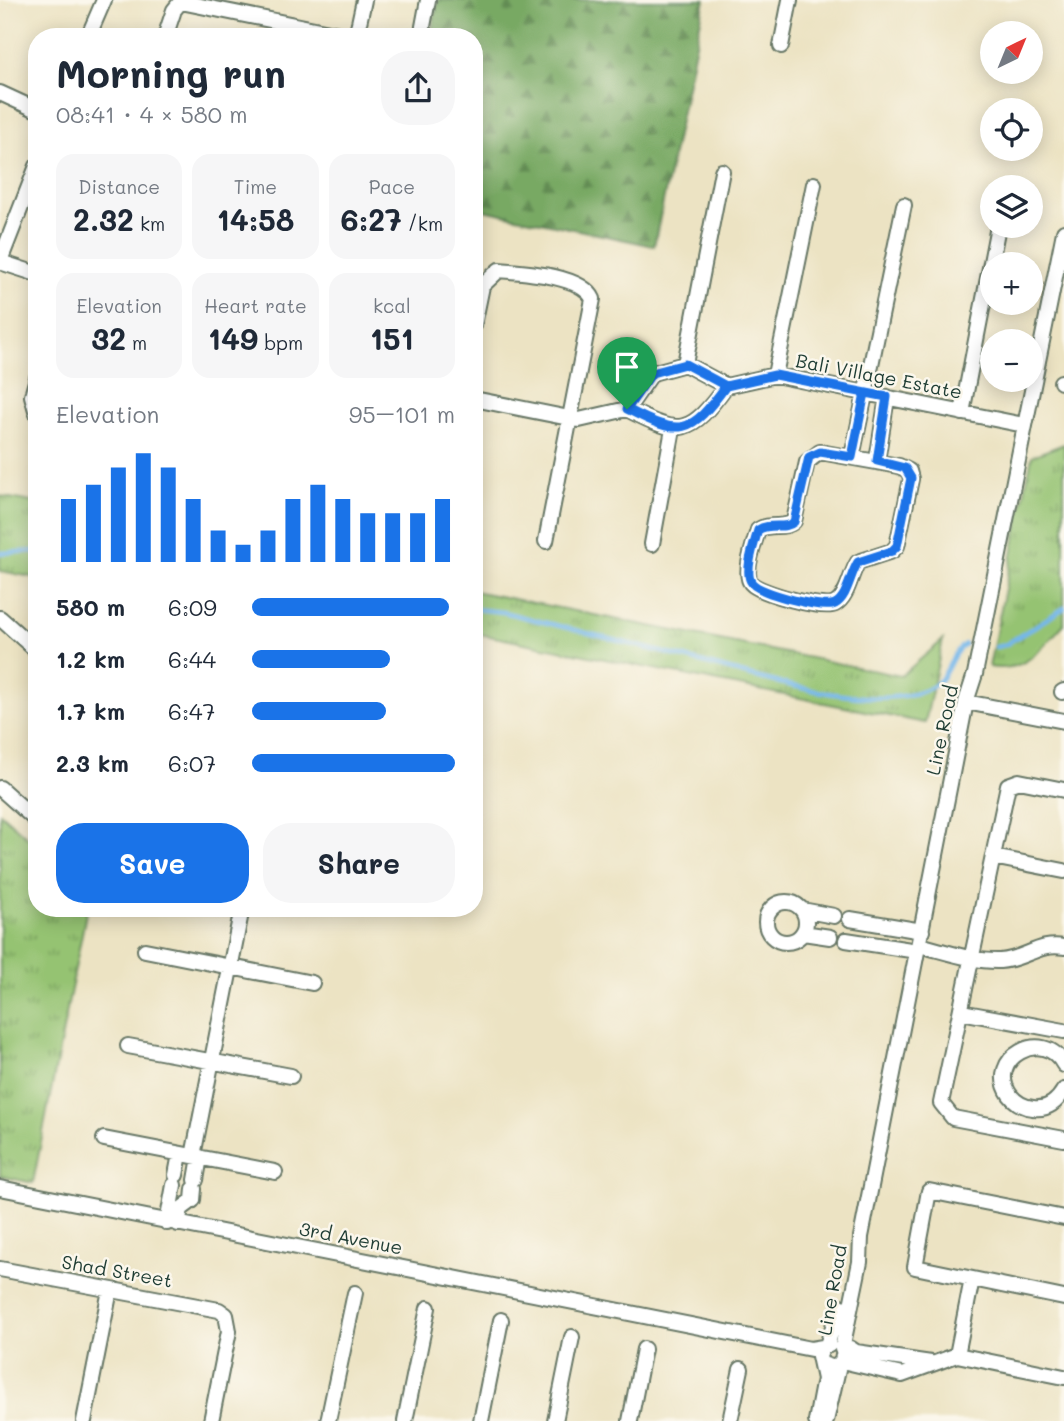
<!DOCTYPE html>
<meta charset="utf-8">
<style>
:root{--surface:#fff;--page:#f6f6f7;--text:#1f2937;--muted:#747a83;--accent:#1a73e8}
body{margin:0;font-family:Mali,sans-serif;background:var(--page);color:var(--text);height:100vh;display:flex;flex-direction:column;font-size:26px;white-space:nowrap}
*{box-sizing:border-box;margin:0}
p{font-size:23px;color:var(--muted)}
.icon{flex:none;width:38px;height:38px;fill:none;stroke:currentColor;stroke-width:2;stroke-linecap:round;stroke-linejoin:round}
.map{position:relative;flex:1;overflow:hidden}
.sheet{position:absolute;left:28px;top:28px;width:455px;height:889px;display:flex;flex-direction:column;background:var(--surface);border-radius:28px;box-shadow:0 4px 18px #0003}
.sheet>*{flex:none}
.needle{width:46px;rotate:43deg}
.controls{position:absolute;left:980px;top:21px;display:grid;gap:14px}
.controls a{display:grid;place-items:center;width:63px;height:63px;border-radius:50%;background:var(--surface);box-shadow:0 4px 18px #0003;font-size:35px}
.pin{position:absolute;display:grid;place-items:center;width:60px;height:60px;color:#fff;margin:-72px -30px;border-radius:50% 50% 50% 0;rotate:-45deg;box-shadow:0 0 7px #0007}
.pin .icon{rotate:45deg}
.round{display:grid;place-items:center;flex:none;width:74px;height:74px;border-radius:28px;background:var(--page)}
.head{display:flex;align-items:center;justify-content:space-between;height:119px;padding:0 28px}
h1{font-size:38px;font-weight:800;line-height:52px}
.stats{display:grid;grid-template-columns:repeat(3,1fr);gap:10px;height:119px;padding:7px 28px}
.stats div{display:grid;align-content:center;border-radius:18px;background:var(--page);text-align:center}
.stats b{font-size:30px;font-weight:800}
.stats small{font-size:19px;font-weight:400}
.stats p{font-size:19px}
.chart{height:196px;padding:14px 28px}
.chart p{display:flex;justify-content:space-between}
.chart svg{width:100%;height:126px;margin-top:7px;stroke:var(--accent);stroke-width:6}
.primary-button{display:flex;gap:14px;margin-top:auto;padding:14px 28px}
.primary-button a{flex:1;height:80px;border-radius:28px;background:var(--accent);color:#fff;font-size:28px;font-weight:800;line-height:80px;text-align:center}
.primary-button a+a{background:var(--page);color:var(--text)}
ul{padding:0 28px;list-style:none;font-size:23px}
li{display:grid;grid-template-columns:112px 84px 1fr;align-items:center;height:52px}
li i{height:18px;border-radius:9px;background:var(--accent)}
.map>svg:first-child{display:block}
.grass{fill:url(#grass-tufts);stroke:#5a8053;stroke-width:2}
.forest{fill:url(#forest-firs);stroke:#4c734c;stroke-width:2}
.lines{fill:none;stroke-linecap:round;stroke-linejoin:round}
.stream{stroke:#75b7ea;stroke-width:4.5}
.minor-casing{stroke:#677766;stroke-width:18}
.minor{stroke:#fff;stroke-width:14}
.route-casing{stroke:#fff;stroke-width:14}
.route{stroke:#1a73e8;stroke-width:9}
.labels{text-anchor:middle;stroke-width:5;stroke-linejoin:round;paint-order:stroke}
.street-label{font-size:19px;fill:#1f3d34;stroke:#fbf7ec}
</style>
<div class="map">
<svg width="1064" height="1421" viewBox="0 0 1064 1421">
<defs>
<pattern id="grass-tufts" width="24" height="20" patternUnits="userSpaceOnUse" patternTransform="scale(1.75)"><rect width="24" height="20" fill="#95c372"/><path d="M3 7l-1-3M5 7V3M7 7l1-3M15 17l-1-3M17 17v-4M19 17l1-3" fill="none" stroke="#79a05e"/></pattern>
<pattern id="forest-firs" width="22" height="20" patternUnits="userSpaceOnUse" patternTransform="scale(1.75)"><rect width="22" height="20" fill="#78a964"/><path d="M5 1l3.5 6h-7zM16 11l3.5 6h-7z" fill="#628b53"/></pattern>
</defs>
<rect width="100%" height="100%" fill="#fbf7ec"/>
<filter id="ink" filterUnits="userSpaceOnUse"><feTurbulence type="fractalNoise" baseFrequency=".0143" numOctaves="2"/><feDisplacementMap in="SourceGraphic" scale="14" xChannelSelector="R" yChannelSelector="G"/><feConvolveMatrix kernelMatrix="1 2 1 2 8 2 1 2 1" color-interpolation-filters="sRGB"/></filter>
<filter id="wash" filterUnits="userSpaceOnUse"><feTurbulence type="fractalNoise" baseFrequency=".00686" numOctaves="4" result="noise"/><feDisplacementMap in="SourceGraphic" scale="28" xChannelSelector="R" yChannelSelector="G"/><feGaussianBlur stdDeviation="1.57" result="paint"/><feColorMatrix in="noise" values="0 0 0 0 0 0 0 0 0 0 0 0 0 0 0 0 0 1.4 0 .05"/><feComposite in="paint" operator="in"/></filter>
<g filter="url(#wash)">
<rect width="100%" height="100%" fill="#ece3c3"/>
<!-- grass -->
<path class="grass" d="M 1064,444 L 1064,624 C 1042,648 1025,674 989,667 L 1032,456 Z
M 0,496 L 37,503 L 37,578 L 0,571 Z
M 474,591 L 901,676 L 943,640 L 925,723 L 474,633 Z
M 0,813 L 37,846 L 37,908 L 87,908 L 33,1183 L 0,1176 Z"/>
<!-- forest -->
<path class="forest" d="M 438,0 L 705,0 L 654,246 L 474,208 L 474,37 L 430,37 Z"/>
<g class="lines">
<!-- stream -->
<path class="stream" d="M 0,553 L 37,551
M 474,609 L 503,612 C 564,627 624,642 685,658 C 745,673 873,717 930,688 C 950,678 948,655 965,644
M 996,647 L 1005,645 L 1064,608"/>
</g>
</g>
<g filter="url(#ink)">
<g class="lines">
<defs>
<path id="minor" d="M 181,2 L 354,37
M 88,37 L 104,0
M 165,37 L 174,10 L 182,0
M 356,37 L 364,0
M 421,37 L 428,0
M 781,46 L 790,0
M 0,93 L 37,110
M 0,261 L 37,166
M 0,262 L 37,274
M 474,325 L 482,286 L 499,270 C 523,272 582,275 593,299 L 546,541
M 685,364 L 722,171
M 775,375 L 814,184
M 37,378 L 32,396 L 37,414
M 1061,382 L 1064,382
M 726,386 L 775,375 L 1024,425
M 474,399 L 579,420 L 627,409 L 652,373 L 685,364 L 726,386
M 627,409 C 681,437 690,435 726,386
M 962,413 L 998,226
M 820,452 L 899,466 L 909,471 L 911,479 L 897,546 L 892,551 L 858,562 C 850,574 848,597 835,604 C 824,610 759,593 751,583 C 743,573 755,541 758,530 C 770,522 785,530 794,521 L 807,462 Z
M 852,457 L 904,205
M 877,461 L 887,397
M 652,544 L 673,429
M 0,618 L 37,651
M 1062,692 L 1064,691
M 966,702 L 1064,721
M 0,788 L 37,821
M 1064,790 L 1019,781 L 1008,785 L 941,1103 L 953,1118 L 1064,1139
M 993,857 L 1064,871
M766 922a20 20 0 1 1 40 0a20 20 0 1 1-40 0Z
M 802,910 L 834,916
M 850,919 L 922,931
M 803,933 L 830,937
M 846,940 L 917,951
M 919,945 C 944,951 974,962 1000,961 C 1024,960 1039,942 1064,947
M 145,950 L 312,983
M 961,1012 L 1064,1031
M 128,1046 L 291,1076
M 1064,1065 C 1044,1026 985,1059 1010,1095 C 1016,1103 1024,1107 1033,1108 C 1047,1110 1057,1102 1064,1090
M 104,1139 L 275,1172
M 193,1156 L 242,908
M 176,1175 L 180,1154
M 196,1180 L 200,1157
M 0,1188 L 811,1349 L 823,1347
M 1064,1218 L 929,1191 L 915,1267 L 1064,1298
M 167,1223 L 174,1185
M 178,1224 L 181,1209 L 193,1200 L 194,1189
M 0,1269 L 219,1310 L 226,1315 L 229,1331 L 211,1421
M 827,1345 L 840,1306
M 850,1348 L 856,1352 L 931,1363
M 856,1352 L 842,1349 L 860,1262 L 861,1237 L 966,702 L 975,674 L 1064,232
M 957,1355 L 972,1279
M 842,1361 L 902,1375 L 957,1355 L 1064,1377
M 822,1364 L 835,1368 L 842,1361 L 843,1355
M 84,1421 L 110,1290
M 328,1421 L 355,1293
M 405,1421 L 428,1308
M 481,1421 L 501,1320
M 555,1421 L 572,1337
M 630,1421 L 644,1349
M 730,1421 L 741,1369
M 816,1421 L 824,1379 L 819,1356 L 823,1347 L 829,1345
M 826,1421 L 839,1365"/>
</defs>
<!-- minor casing -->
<use href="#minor" class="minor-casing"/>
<!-- minor -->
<use href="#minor" class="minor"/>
</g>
</g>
<g class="lines" filter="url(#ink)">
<defs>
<path id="route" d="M 627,409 C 681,437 690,435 726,386 L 775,375 L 865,393 L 852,457 L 820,452 L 809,457 L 794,522 C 785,530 770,522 758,530 C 755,542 743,573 752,583 C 759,593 824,610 835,604 C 848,597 850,574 858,562 L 892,551 L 897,546 L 911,478 L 905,468 L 877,461 L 887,397 L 775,375 L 726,386 L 685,364 L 652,373 L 627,409"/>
</defs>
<!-- route casing -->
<use href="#route" class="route-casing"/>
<!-- route -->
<use href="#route" class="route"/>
</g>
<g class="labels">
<!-- street labels -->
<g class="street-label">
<text transform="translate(879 376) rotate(11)" y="7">Bali Village Estate</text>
<text transform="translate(942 730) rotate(-78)" y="7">Line Road</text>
<text transform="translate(351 1238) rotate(11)" y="7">3rd Avenue</text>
<text transform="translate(117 1271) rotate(10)" y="7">Shad Street</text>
<text transform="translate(832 1290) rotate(-80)" y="7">Line Road</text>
</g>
</g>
</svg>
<div class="controls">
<a><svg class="needle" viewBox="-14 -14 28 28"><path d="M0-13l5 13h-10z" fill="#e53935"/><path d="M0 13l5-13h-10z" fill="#747a83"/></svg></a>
<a><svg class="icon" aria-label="locate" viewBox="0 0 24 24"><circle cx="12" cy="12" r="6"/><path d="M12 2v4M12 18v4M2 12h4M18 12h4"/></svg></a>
<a><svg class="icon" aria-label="layers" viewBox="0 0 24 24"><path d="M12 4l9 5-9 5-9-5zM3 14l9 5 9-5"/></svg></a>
<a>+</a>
<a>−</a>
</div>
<div class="pin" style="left:627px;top:409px;background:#1e9e55"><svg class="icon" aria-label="arrive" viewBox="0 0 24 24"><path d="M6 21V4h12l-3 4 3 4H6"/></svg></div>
<section class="sheet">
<div class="head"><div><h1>Morning run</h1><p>08:41 · 4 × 580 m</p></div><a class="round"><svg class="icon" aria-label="share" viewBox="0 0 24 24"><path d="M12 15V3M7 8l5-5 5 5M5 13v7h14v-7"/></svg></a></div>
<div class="stats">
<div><p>Distance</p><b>2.32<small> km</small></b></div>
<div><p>Time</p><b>14:58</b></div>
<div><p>Pace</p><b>6:27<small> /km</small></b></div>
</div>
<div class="stats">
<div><p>Elevation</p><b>32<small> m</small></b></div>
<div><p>Heart rate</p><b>149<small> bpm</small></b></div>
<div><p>kcal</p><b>151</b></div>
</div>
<div class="chart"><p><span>Elevation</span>95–101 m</p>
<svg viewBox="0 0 160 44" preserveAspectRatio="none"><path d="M5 44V22M15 44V17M25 44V11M35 44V6M45 44V11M55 44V22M65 44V33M75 44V38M85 44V33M95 44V22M105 44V17M115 44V22M125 44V27M135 44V27M145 44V27M155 44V22"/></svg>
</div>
<ul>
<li><b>580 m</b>6:09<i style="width:97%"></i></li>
<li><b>1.2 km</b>6:44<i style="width:68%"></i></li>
<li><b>1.7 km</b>6:47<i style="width:66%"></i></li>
<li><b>2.3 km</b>6:07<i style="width:100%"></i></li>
</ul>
<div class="primary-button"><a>Save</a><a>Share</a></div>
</section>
</div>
